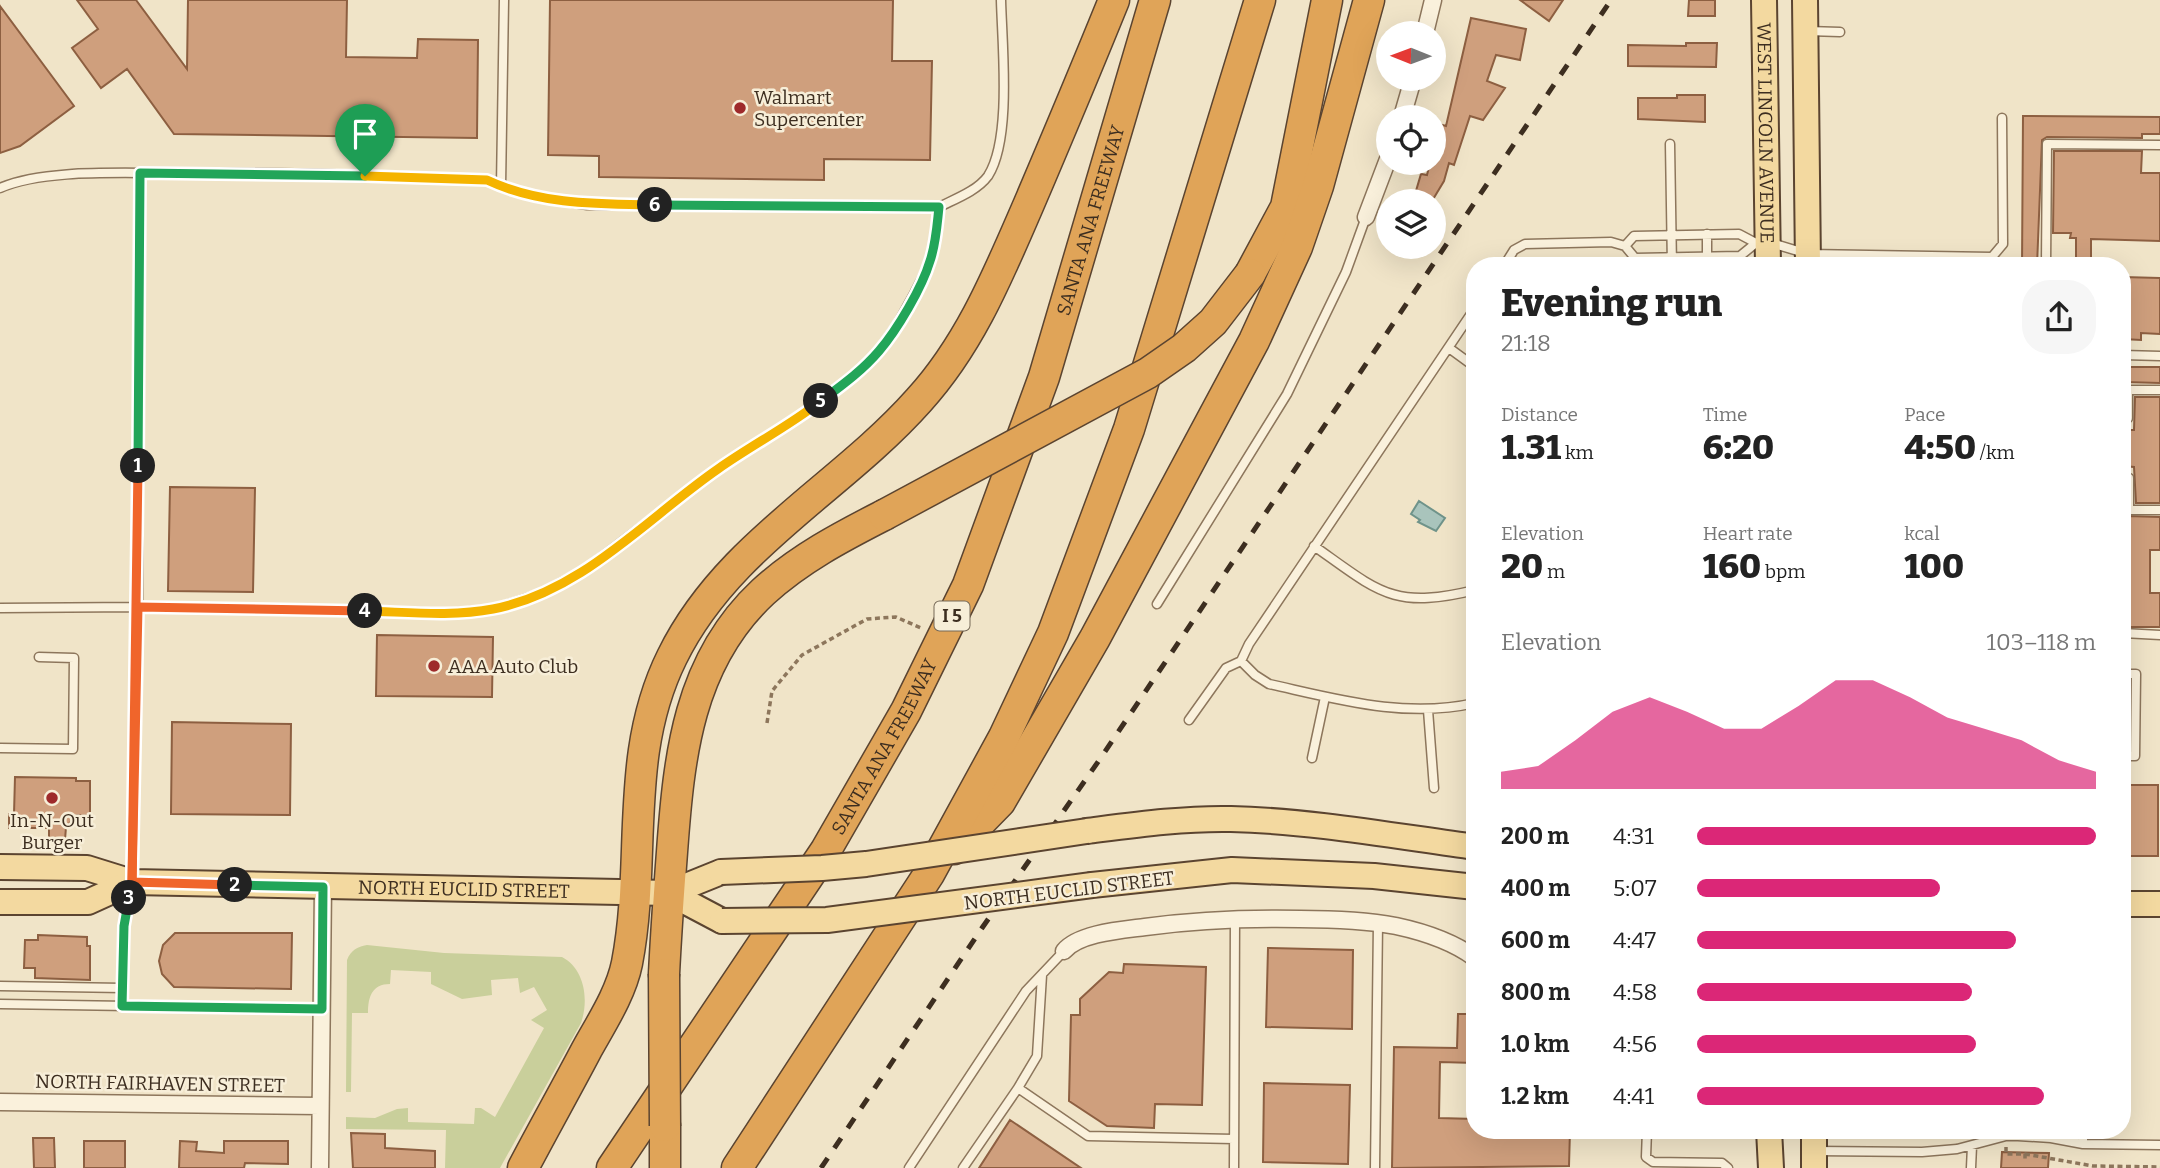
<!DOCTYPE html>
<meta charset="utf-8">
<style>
:root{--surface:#fff;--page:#f6f6f6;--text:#222;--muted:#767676;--accent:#db2777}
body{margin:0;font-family:Bitter,serif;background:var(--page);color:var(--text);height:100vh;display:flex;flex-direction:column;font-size:26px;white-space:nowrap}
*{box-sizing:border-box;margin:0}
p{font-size:23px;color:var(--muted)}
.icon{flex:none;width:38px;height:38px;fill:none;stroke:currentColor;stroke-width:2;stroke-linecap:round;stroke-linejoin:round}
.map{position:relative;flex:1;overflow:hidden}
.drawer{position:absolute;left:1466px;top:257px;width:665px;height:882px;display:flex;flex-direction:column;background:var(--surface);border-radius:28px;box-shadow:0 7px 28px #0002}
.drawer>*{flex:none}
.needle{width:46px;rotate:271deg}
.controls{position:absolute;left:1376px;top:21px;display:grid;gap:14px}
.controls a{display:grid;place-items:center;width:70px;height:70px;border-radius:50%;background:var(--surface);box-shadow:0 7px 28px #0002;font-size:35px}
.pin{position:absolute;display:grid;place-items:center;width:60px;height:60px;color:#fff;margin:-72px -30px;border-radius:50% 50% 50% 0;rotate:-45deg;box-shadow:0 0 7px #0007}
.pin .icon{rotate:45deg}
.km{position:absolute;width:35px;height:35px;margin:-18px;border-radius:50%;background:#222;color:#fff;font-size:19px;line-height:35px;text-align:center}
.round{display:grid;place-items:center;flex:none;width:74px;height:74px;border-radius:28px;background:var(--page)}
.headline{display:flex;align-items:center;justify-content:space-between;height:119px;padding:0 35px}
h1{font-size:38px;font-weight:800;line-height:52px}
.stats{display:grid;grid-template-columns:repeat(3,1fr);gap:10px;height:119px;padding:7px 35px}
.stats div{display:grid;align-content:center}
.stats b{font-size:35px;font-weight:800}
.stats small{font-size:19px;font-weight:400}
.stats p{font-size:19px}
.chart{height:196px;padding:14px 35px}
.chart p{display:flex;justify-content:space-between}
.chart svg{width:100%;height:126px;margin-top:7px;fill:var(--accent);opacity:.7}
ul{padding:0 35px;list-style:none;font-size:23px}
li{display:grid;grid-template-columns:112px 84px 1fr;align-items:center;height:52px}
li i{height:18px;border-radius:9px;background:var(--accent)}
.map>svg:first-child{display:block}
.green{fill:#c9cf9b}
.water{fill:#a9c4bc;stroke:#6f938a;stroke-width:2}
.building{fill:#cf9f7d;stroke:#8d5f41;stroke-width:2}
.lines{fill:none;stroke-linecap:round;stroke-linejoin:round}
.service-casing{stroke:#8d765c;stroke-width:11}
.minor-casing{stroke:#8d765c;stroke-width:19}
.primary-casing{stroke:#5b4430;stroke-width:28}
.motorway-casing{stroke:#5b4430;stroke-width:33}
.path{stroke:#8d765c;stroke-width:3.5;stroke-dasharray:5 3.5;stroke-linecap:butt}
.service{stroke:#faf1dc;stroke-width:8}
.minor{stroke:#faf1dc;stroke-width:16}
.primary{stroke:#f3d9a0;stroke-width:24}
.motorway{stroke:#e0a458;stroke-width:30}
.rail{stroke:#3d2e20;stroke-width:5;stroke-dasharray:12 12;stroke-linecap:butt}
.primary-bridge-casing{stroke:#5b4430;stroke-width:28;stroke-linecap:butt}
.motorway-bridge-casing{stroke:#5b4430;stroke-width:33;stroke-linecap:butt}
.primary-bridge{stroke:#f3d9a0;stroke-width:24}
.motorway-bridge{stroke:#e0a458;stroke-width:30}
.split-1-casing{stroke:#fff;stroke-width:14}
.split-2-casing{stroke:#fff;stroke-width:14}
.split-3-casing{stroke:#fff;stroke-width:14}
.split-4-casing{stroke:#fff;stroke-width:14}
.split-5-casing{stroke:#fff;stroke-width:14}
.split-6-casing{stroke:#fff;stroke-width:14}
.split-7-casing{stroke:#fff;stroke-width:14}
.split-1{stroke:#22a559;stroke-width:9}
.split-2{stroke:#f0652b;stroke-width:9}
.split-3{stroke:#22a559;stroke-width:9}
.split-4{stroke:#f0652b;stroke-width:9}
.split-5{stroke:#f5b400;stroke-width:9}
.split-6{stroke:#22a559;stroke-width:9}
.split-7{stroke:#f5b400;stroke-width:9}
.poi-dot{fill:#9e2a2b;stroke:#f7eed8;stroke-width:2.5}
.labels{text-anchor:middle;stroke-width:5;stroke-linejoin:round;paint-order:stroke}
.shield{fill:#f7eed8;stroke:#756857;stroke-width:2}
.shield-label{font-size:18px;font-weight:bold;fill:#3d2e20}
.poi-label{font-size:19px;fill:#3d2e20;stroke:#f7eed8;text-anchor:start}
.street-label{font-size:19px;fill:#3d2e20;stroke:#f7eed8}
</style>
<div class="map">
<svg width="2160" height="1168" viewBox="0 0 2160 1168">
<rect width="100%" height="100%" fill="#f0e4c8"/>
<!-- green -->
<path class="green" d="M 367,945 L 444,953 L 562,957 C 585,969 589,1000 581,1023 L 500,1168 L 445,1168 L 446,1130 L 346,1129 L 346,1117 L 375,1118 L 397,1109 L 408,1108 L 408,1122 L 474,1124 L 475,1108 L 481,1108 L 495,1117 L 544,1028 L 531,1020 L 547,1010 L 534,987 L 520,993 L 518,978 L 491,980 L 492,995 L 462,999 L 431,984 L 431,972 L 391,970 L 390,984 C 372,984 368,997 368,1013 L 352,1013 L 351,1092 L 346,1092 L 347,960 C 351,950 357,947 367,945 Z"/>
<!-- water -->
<path class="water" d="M 1419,501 L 1445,518 L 1436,531 L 1418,522 L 1420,520 L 1411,514 Z"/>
<!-- building -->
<path class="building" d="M 77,0 L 136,0 L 187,69 L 188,0 L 347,0 L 346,57 L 417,58 L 418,39 L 478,40 L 477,138 L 174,134 L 127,69 L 101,88 L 72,48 L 98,29 Z
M 550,0 L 893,0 L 892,61 L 932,61 L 930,160 L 824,159 L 824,180 L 599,177 L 599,156 L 548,155 Z
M 1520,0 L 1563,0 L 1549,21 Z
M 1689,0 L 1715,0 L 1715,16 L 1688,16 Z
M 0,6 L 74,106 L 20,146 L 0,153 Z
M 1471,18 L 1526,29 L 1520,60 L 1496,55 L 1487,81 L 1505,88 L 1483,120 L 1470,116 L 1454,165 L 1449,163 L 1444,181 L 1432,201 L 1413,201 L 1421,174 L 1427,175 L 1430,163 L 1433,163 L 1433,142 L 1439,124 L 1446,126 Z
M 1686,43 L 1717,43 L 1716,67 L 1628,66 L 1628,45 L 1686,46 Z
M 1677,95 L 1705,95 L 1705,122 L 1638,119 L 1638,98 L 1677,98 Z
M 2023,116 L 2160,117 L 2160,134 L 2142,134 L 2142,138 L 2047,137 L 2042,140 L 2037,266 L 2022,266 Z
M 2054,151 L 2142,151 L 2141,173 L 2160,173 L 2160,241 L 2091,239 L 2091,266 L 2076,266 L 2076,238 L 2070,238 L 2071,233 L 2053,233 Z
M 2123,277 L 2160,278 L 2160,334 L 2141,333 L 2141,340 L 2123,339 Z
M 2123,367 L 2160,367 L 2160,383 L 2123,382 Z
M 2135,397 L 2160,397 L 2160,503 L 2136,503 L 2134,467 L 2123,466 L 2123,430 L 2134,430 Z
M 170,487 L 255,488 L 253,592 L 168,591 Z
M 2128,516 L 2160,517 L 2160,550 L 2150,550 L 2150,593 L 2160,593 L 2160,627 L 2128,627 Z
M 377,635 L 493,637 L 492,697 L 376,696 Z
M 172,722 L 291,724 L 290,815 L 171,814 Z
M 15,777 L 76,778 L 76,781 L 90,781 L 90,816 L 77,815 L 66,827 L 65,840 L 49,840 L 49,828 L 9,828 L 9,814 L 14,814 Z
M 2123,785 L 2158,785 L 2158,856 L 2123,856 Z
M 175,933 L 292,933 L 291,989 L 174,987 L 162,974 L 159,961 L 163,945 Z
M 38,935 L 87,937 L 87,946 L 90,946 L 90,980 L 35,978 L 35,968 L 24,968 L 25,940 L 38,940 Z
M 1268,948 L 1353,950 L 1352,1029 L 1266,1027 Z
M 1124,964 L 1206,967 L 1202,1105 L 1155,1104 L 1154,1128 L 1107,1126 L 1069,1101 L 1071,1015 L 1080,1015 L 1080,999 L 1109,972 L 1123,973 Z
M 1458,1014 L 1475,1014 L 1475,1063 L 1440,1062 L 1439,1118 L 1475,1119 L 1475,1130 L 1570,1130 L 1569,1166 L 1392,1168 L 1394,1047 L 1457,1048 Z
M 1264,1083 L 1350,1085 L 1348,1164 L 1263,1162 Z
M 1010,1120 L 1081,1168 L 979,1168 Z
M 351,1133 L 385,1134 L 385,1148 L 435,1151 L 435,1168 L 353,1168 Z
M 33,1138 L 54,1138 L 55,1168 L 34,1168 Z
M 84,1141 L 125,1141 L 125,1168 L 84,1168 Z
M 180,1141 L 197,1142 L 196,1151 L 224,1153 L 224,1141 L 288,1141 L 288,1164 L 245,1163 L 244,1168 L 179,1168 Z
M 2002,1152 L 2049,1153 L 2048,1168 L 2001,1168 Z"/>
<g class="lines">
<defs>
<path id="service" d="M 1808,31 L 1840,32
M 1670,144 L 1672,266
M 501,186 L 504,0
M 0,188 C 41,170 112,173 158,173 C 267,172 377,175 487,180 C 518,195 553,200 587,205 L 939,207 C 955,199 977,191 988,176 C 1012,139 1002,44 1001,0
M 1707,234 L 1707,256
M 1756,243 L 1740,256 L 1635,258 L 1625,246 L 1634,236 L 1739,234 L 1756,243 L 1768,242 L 1808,254 L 1992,257 L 2003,244 L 2002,118
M 2046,265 L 2047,144 L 2160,145
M 1504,266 L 1514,250 L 1525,244 L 1611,242 L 1625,246
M 1449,348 L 1475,367
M 2123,355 L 2160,356
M 2123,418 L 2128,418 L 2128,390 L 2160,390
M 2123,478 L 2129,478 L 2129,510 L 2160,510
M 1314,546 C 1379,592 1393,610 1475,590
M 1157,604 L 1287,394 L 1346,272 L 1366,217
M 0,608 L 138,607 L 452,613 L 495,609 L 542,593 L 586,569 L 718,469 L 808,411 L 854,376 L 878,352 L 897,325 L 913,296 L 930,263 L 936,233 L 939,207
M 2123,633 L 2160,635
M 1241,661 L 1255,675 L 1269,684 C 1337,699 1405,719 1475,703
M 2123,674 L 2136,674 L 2135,756 L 2123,756
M 1428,710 L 1434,788
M 1189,720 L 1226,668 L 1241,661 L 1249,644 L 1475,308
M 0,748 L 73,749 L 74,658 L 39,657
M 1312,758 L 1325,697
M 1042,975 L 1037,1056 L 1018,1088 L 1088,1136 L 1234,1139
M 0,986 L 123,988
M 0,1004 L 322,1009
M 122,1006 L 124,926 L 132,882 L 138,607 L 140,173
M 1647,1130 L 1646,1157 L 1653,1162 L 1722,1163 L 1728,1168
M 2083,1144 L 2083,1130
M 1816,1151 L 1922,1152 L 1957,1149 L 2006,1136 L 2018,1136 L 2051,1138 L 2083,1144 L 2160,1145
M 909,1168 L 1026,991 L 1064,951
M 963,1168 L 1018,1088
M 1234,1168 L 1235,917
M 1375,1168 L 1378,923
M 1971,1168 L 1972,1146"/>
<path id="minor" d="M 1425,33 L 1433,0
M 1402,117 L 1413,79
M 1366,217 L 1388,159
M 1064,951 C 1079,933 1122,930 1145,927 C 1197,920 1247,918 1300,919 C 1332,919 1364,920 1396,926 C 1424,932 1452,941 1475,958
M 0,1102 L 320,1106
M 320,1168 L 323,887"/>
<g id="primary">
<path id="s1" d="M 1764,0 L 1768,266"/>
<path d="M 1805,0 L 1808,266"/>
<path d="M 1087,831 C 1134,825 1183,818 1231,819 C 1312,821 1394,836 1475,847"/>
<path id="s2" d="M 0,867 L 87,868 L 132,882 L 669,893 L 721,872"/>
<path d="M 1092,885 L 1232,870 L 1374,876 L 1475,887"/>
<path d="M 669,893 L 722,921"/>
<path d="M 0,902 L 88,902 L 132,882"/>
<path d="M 2123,904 L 2160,904"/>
<path d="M 1769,1130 L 1771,1168"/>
<path d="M 1814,1168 L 1814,1130"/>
</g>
<g id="motorway">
<path d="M 1250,274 L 1286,207 L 1327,0"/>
<path d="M 954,849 L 1000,802 L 1095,638 L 1254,341 L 1297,247 L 1318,186 L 1369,0"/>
<path d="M 664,974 C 666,933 669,892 672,852 C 679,756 688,662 763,592 C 799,559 841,537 884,515"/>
<path d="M 523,1168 C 544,1128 566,1089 587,1049 C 602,1022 621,993 627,963 C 647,859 623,756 672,657 C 726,546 840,489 919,400 C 970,344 998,275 1028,206 C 1057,138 1086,69 1114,0"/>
<path id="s3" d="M 612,1168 L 826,850 L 906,711 L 968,585 L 1044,377 L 1155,0"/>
<path d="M 665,1168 L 665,1126"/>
<path d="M 737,1168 L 929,874 L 1004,737 L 1053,633 L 1129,429 L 1260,0"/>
</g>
</defs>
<!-- service casing -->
<use href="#service" class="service-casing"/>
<!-- minor casing -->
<use href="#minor" class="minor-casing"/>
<!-- primary casing -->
<use href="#primary" class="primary-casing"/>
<!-- motorway casing -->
<use href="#motorway" class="motorway-casing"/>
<!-- path -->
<path class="path" d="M 767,723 L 772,691 L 802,655 L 867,619 L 896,617 L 921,628
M 2006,1147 L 2006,1154 L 2025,1154 L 2025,1160
M 2025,1154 L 2093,1166 L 2160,1167"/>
<!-- service -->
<use href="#service" class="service"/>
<!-- minor -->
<use href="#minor" class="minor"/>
<!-- primary -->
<use href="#primary" class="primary"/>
<!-- motorway -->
<use href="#motorway" class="motorway"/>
<!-- rail -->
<path class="rail" d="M 821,1168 L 982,928 L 1100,759 L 1611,0"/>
<defs>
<path id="primary-bridge" d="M 721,872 L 822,868 L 866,864 L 1087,831
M 722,921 L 827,920 L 1092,885"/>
<path id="motorway-bridge" d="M 884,515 L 1148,373 L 1184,348 L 1213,322 L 1250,274
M 664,974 L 665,1126"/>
</defs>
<!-- primary-bridge casing -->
<use href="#primary-bridge" class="primary-bridge-casing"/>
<!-- motorway-bridge casing -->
<use href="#motorway-bridge" class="motorway-bridge-casing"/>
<!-- primary-bridge -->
<use href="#primary-bridge" class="primary-bridge"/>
<!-- motorway-bridge -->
<use href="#motorway-bridge" class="motorway-bridge"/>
</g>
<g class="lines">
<defs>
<path id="split-1" d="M 138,466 L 140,173 L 365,176"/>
<path id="split-2" d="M 138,466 L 132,882 L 235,885"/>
<path id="split-3" d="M 129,898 L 124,926 L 122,1006 L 322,1009 L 323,887 L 235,885"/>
<path id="split-4" d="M 129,898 L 132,882 L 138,607 L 365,611"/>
<path id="split-5" d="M 365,611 C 407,612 452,617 493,609 C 582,592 647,518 718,469 C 752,445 789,426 821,401"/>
<path id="split-6" d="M 655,205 L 939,207 C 937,225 936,244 930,261 C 922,288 897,330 879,351 C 862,371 841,386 821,401"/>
<path id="split-7" d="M 365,176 L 487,180 C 540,205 598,204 655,205"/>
</defs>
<!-- split-1 casing -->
<use href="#split-1" class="split-1-casing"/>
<!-- split-2 casing -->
<use href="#split-2" class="split-2-casing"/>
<!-- split-3 casing -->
<use href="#split-3" class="split-3-casing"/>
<!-- split-4 casing -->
<use href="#split-4" class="split-4-casing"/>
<!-- split-5 casing -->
<use href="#split-5" class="split-5-casing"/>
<!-- split-6 casing -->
<use href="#split-6" class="split-6-casing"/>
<!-- split-7 casing -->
<use href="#split-7" class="split-7-casing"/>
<!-- split-1 -->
<use href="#split-1" class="split-1"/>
<!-- split-2 -->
<use href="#split-2" class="split-2"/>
<!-- split-3 -->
<use href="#split-3" class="split-3"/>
<!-- split-4 -->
<use href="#split-4" class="split-4"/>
<!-- split-5 -->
<use href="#split-5" class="split-5"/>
<!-- split-6 -->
<use href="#split-6" class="split-6"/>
<!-- split-7 -->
<use href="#split-7" class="split-7"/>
</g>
<!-- markers -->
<g class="poi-dot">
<circle cx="740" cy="108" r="7"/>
<circle cx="434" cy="666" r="7"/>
<circle cx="52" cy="798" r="7"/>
</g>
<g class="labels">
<!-- shield labels -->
<rect class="shield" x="934.5" y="601.5" width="35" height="29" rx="5"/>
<g class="shield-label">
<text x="952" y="622">I 5</text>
</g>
<!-- poi labels -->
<g class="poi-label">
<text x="754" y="104">Walmart<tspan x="754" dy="22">Supercenter</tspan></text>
<text x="448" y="673">AAA Auto Club</text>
<text x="52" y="827" text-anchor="middle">In-N-Out<tspan x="52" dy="22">Burger</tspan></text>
</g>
<!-- street labels -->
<g class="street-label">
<text dy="7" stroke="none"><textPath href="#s1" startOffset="133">WEST LINCOLN AVENUE</textPath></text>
<text dy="7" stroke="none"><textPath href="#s3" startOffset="1069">SANTA ANA FREEWAY</textPath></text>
<text dy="7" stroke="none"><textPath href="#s3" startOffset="502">SANTA ANA FREEWAY</textPath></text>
<text dy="7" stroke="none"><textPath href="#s2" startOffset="466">NORTH EUCLID STREET</textPath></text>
<text transform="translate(1069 890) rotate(-7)" y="7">NORTH EUCLID STREET</text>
<text transform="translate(160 1083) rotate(1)" y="7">NORTH FAIRHAVEN STREET</text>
</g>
</g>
</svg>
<div class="controls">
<a><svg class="needle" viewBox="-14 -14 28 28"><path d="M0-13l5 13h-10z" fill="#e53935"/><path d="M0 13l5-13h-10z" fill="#767676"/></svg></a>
<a><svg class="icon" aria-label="locate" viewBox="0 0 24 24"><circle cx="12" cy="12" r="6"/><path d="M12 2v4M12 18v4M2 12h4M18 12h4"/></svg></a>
<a><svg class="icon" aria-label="layers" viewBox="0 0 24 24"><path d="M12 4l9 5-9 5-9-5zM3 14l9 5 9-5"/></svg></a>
</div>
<div class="pin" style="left:365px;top:176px;background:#1e9e55"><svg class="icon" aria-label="arrive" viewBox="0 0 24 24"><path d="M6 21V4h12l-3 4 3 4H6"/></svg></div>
<b class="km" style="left:138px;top:466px">1</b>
<b class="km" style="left:235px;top:885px">2</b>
<b class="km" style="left:129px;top:898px">3</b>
<b class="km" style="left:365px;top:611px">4</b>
<b class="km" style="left:821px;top:401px">5</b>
<b class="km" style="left:655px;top:205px">6</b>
<section class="drawer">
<div class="headline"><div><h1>Evening run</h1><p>21:18</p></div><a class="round"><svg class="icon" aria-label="share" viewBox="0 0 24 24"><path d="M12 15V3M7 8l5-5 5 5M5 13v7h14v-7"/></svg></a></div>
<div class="stats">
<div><p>Distance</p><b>1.31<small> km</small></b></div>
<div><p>Time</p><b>6:20</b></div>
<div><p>Pace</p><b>4:50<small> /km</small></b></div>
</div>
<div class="stats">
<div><p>Elevation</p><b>20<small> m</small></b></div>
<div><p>Heart rate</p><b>160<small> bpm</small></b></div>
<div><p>kcal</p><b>100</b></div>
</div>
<div class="chart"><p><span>Elevation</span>103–118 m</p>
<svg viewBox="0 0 160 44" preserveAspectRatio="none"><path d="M0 44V38L10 36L20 27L30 17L40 12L50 17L60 23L70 23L80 15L90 6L100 6L110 12L120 19L130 23L140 27L150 34L160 38V44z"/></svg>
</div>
<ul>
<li><b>200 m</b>4:31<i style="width:100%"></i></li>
<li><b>400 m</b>5:07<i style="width:61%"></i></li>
<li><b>600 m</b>4:47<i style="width:80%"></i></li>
<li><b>800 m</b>4:58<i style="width:69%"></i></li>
<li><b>1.0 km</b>4:56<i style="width:70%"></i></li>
<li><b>1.2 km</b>4:41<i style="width:87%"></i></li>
</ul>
</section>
</div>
